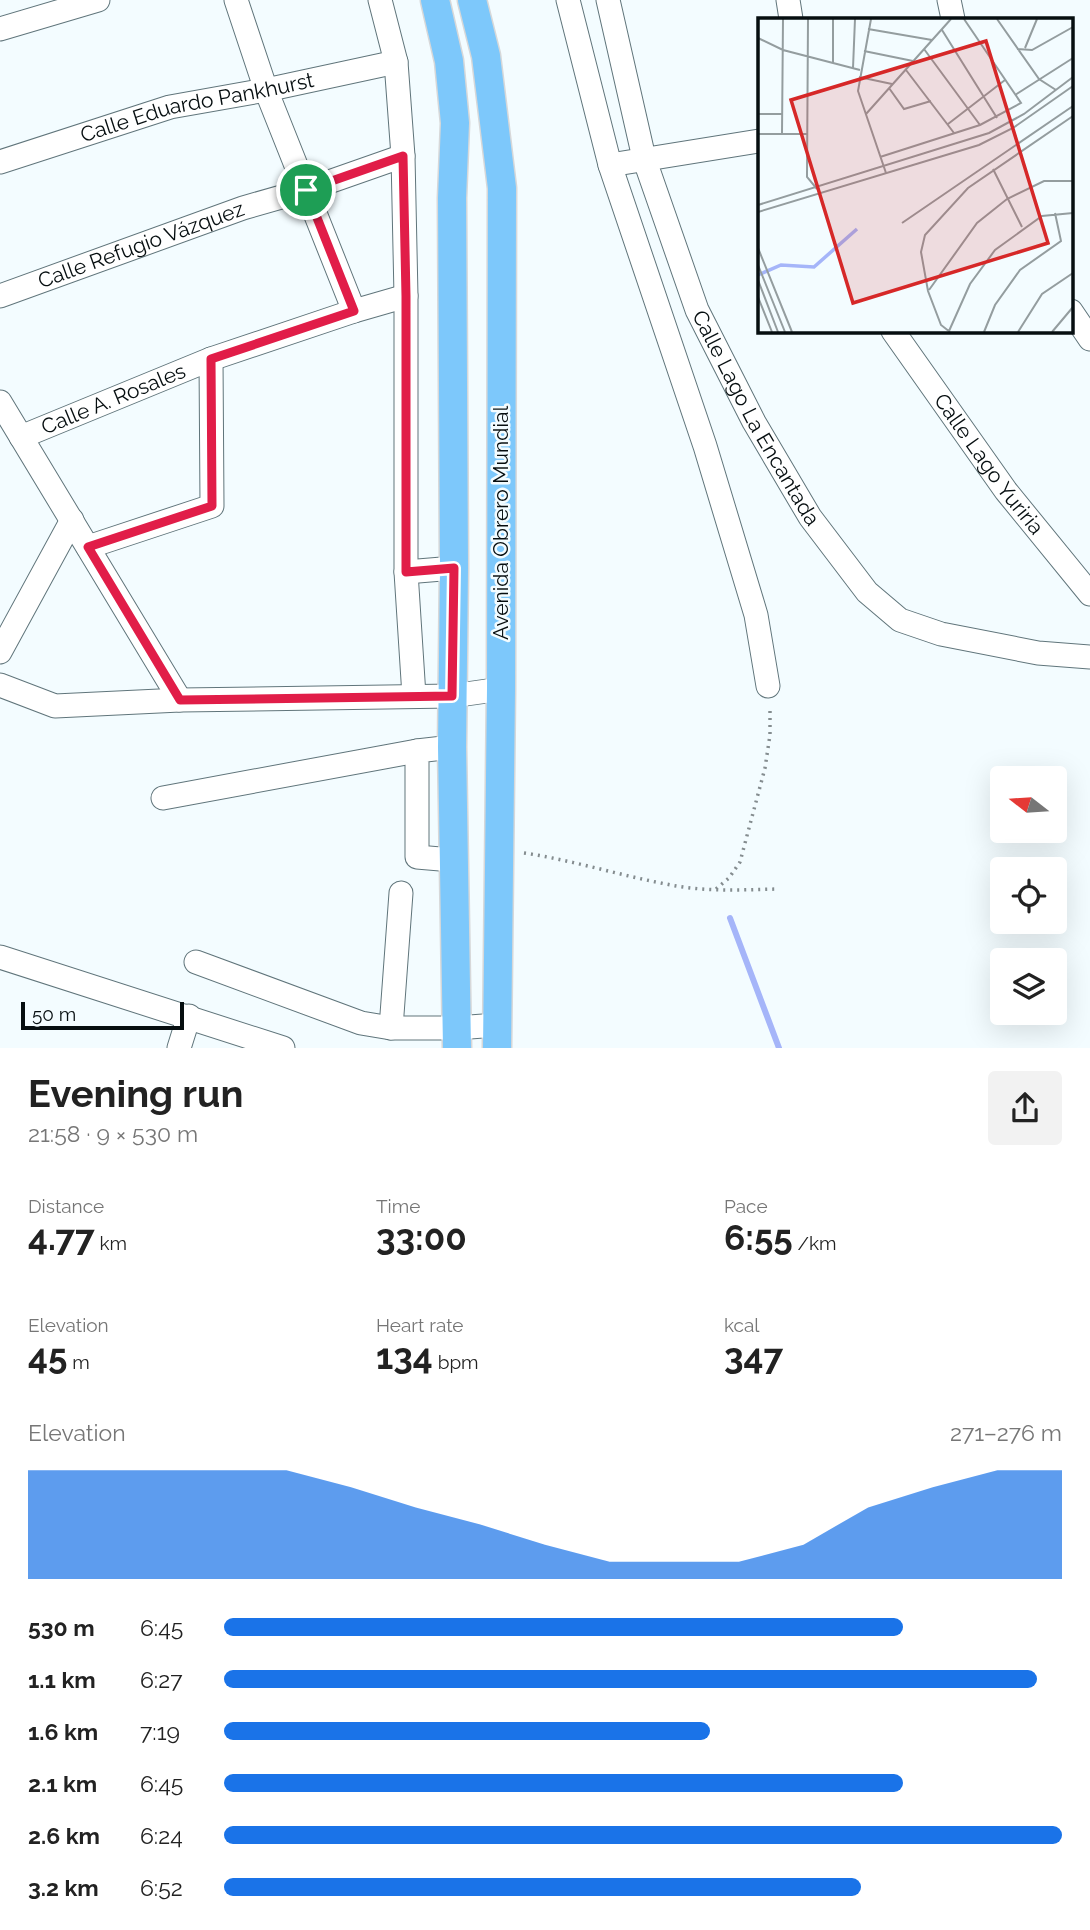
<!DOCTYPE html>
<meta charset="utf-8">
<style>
:root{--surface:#fff;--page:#f2f2f2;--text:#222;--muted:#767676;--accent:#1a73e8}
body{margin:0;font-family:Raleway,sans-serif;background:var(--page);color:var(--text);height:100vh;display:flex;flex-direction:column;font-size:26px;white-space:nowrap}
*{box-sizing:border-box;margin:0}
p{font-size:23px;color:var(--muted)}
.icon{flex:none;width:38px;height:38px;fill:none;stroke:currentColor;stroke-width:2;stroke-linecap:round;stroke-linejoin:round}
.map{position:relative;height:1048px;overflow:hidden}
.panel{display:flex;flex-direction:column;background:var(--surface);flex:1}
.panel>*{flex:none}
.needle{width:46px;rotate:287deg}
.tools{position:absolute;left:990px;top:766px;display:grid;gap:14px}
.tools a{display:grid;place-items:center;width:77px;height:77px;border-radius:7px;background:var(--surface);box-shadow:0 7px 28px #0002;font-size:35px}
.scale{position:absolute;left:21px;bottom:18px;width:163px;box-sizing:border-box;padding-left:7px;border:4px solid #060e10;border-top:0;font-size:19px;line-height:24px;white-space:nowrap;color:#060e10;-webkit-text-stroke:5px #f3fcff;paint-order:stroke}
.pin{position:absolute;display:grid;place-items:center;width:60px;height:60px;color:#fff;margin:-30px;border:4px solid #fff;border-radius:50%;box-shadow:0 2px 7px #0007}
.round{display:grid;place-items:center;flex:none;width:74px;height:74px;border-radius:7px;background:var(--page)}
.overview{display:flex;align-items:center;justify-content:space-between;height:119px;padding:0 28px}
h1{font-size:38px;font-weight:700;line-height:52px}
.figures{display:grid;grid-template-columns:repeat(3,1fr);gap:10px;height:119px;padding:7px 28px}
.figures div{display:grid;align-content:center}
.figures b{font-size:35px;font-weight:700}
.figures small{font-size:19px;font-weight:400}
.figures p{font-size:19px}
.chart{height:196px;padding:14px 28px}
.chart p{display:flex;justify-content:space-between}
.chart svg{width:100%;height:126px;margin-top:7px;fill:var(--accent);opacity:.7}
ul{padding:0 28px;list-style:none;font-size:23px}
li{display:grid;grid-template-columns:112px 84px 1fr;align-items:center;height:52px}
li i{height:18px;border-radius:9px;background:var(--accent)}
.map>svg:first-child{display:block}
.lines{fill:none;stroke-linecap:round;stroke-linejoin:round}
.stream{stroke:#a5b5f9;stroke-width:6}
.minor-casing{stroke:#60757b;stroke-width:25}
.major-casing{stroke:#d7d8d9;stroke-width:31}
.path{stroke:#848c8f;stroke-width:3.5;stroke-dasharray:2 5;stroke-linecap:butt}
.minor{stroke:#fff;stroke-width:23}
.major{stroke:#7dc8fb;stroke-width:28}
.route-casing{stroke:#fff;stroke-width:14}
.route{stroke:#e11d48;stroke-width:9}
.labels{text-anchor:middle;stroke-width:5;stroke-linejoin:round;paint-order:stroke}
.street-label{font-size:21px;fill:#060e10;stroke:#f3fcff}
.inset-river{fill:none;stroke:#a5b5f9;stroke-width:3.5}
.inset-road{fill:none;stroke:#949d9f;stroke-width:2}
.view{fill:#d62828;fill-opacity:0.15;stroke:#d62828;stroke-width:3.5}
.inset-edge{fill:none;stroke:#060e10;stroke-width:3.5}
</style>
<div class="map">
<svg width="1090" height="1048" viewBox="0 0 1090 1048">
<rect width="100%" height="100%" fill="#f3fcff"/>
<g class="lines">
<!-- stream -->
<path class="stream" d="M 730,918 L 779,1048"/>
<defs>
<g id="minor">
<path d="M 236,0 L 266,90 L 354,311"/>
<path d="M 380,0 L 396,62 L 403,156 L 406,296 L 406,572 L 414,696"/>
<path d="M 568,0 L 610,165 L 705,446 L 756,615 L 768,686"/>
<path id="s1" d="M 608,0 L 644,158 L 697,310 L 754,422 L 810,517 L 867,592 L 900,620 L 941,634 L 1038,653 L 1090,657"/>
<path d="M 788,0 L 791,19"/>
<path d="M 949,0 L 953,19"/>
<path d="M 0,29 L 98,0"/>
<path id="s2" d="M 0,162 L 170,107 L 266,90 L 396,62"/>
<path d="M 610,165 L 759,141"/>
<path id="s3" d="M 0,296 L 243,208 L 306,190 L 403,156"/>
<path d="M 1071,311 L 1090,339"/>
<path id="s4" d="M 893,331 L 1006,491 L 1090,594"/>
<path d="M 0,402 L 180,700"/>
<path id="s5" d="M 21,437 L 211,359 L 354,311 L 406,296"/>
<path d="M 88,547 L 212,506 L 211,359"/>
<path d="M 406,572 L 454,568"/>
<path d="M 0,652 L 72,520"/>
<path d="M 0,685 L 55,706 L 180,700 L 452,696 L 501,689"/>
<path d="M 452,747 L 417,751 L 417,857 L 452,860"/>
<path d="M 163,798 L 417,751"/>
<path d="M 0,957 L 283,1048"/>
<path d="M 196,962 L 361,1023 L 391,1028 L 456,1028 L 497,1025"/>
<path d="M 391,1028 L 401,893"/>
<path d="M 179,1048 L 189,1016"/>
</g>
<path id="major" d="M 435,0 L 449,61 L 455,123 L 452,198 L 454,568 L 452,747 L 457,1048
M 472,0 L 486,56 L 502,188 L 501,689 L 497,1048"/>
</defs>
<!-- minor casing -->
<use href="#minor" class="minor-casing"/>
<!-- major casing -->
<use href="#major" class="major-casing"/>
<!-- path -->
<path class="path" d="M 524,853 C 572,860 618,875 666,884 C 703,892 740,890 778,889
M 716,889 L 729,878 L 740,862 L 765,768 L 770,735 L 770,707"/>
<!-- minor -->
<use href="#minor" class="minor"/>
<!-- major -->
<use href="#major" class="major"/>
</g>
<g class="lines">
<defs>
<path id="route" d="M 403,156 L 406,296 L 406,572 L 454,568 L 452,696 L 180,700 L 88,547 L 212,506 L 211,359 L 354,311 L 306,190 Z"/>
</defs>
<!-- route casing -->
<use href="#route" class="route-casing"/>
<!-- route -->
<use href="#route" class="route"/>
</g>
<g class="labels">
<!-- street labels -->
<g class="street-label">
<text dy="7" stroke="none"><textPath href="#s2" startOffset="205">Calle Eduardo Pankhurst</textPath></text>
<text dy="7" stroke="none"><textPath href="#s3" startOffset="150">Calle Refugio Vázquez</textPath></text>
<text dy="7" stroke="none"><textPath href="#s5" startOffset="100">Calle A. Rosales</textPath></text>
<text dy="7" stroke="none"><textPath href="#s1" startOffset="446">Calle Lago La Encantada</textPath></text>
<text dy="7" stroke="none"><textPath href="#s4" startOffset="164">Calle Lago Yuriria</textPath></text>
<text transform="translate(501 523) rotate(-90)" y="7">Avenida Obrero Mundial</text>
</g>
</g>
<!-- overview -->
<g transform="translate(758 18)">
<rect width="315" height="315" fill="#f3fcff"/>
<path class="inset-river" d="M 0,257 L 23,247 L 56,249 L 99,211"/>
<path class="inset-road" d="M 50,1 L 49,159 L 59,171M 113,1 L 100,73 L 128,155M 239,1 L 281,61 L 298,72M 110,11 L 174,22M 184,12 L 239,100M 0,20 L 25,32 L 102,52M 267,30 L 279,1M 166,31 L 222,107M 259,31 L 274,32 L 315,9M 106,33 L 155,43M 75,46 L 75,1M 95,50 L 97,1M 148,52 L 196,115M 101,59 L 134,66M 131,70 L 146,91 L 173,83M 257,77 L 315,40M 0,96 L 25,96M 108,96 L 193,1M 190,106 L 247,62M 24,115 L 25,1M 0,116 L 50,116M 122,139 L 222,107 L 263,85 L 206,1M 235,151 L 264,209M 0,187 L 231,115 L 266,96 L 315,59M 0,194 L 221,127 L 255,110 L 315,68M 144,205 L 315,88M 0,230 L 34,314M 0,247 L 27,314M 0,262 L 20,314M 171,272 L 219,205 L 249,181 L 286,163 L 315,163M 0,279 L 14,314M 191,313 L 212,266 L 237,232 L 284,198 L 315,195M 192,314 L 183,307 L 170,273 L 163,234 L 167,217 L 210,170 L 315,98M 226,314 L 237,287 L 262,252 L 303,223 L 297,195M 260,314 L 284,276 L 315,255M 294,314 L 315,289"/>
<path class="view" d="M 228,23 L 290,225 L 95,285 L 33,82 Z"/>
<rect width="315" height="315" class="inset-edge"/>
</g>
</svg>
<div class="tools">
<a><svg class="needle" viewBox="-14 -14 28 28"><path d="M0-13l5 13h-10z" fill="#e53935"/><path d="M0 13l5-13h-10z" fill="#767676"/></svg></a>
<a><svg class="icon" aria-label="locate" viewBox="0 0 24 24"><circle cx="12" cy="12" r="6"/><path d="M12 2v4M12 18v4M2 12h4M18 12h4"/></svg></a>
<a><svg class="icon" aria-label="layers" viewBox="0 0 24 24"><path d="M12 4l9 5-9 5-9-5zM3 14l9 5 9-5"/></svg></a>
</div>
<div class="scale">50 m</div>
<div class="pin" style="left:306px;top:190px;background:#1e9e55"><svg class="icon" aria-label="arrive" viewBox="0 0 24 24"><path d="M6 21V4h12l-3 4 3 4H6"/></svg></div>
</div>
<section class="panel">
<div class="overview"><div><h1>Evening run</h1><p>21:58 · 9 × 530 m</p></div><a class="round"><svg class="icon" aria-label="share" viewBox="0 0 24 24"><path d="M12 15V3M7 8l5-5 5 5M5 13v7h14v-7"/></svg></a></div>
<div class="figures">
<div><p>Distance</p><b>4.77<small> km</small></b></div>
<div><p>Time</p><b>33:00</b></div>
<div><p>Pace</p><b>6:55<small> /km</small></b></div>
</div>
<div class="figures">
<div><p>Elevation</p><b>45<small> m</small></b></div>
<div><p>Heart rate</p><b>134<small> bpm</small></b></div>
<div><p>kcal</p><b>347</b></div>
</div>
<div class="chart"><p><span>Elevation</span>271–276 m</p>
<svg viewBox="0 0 160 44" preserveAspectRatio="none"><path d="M0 44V6L10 6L20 6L30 6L40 6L50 12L60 19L70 25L80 32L90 38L100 38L110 38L120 32L130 19L140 12L150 6L160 6V44z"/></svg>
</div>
<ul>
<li><b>530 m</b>6:45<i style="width:81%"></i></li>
<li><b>1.1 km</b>6:27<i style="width:97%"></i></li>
<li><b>1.6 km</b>7:19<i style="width:58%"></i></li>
<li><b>2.1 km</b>6:45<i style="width:81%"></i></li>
<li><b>2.6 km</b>6:24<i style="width:100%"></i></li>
<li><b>3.2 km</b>6:52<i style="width:76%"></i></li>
</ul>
</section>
